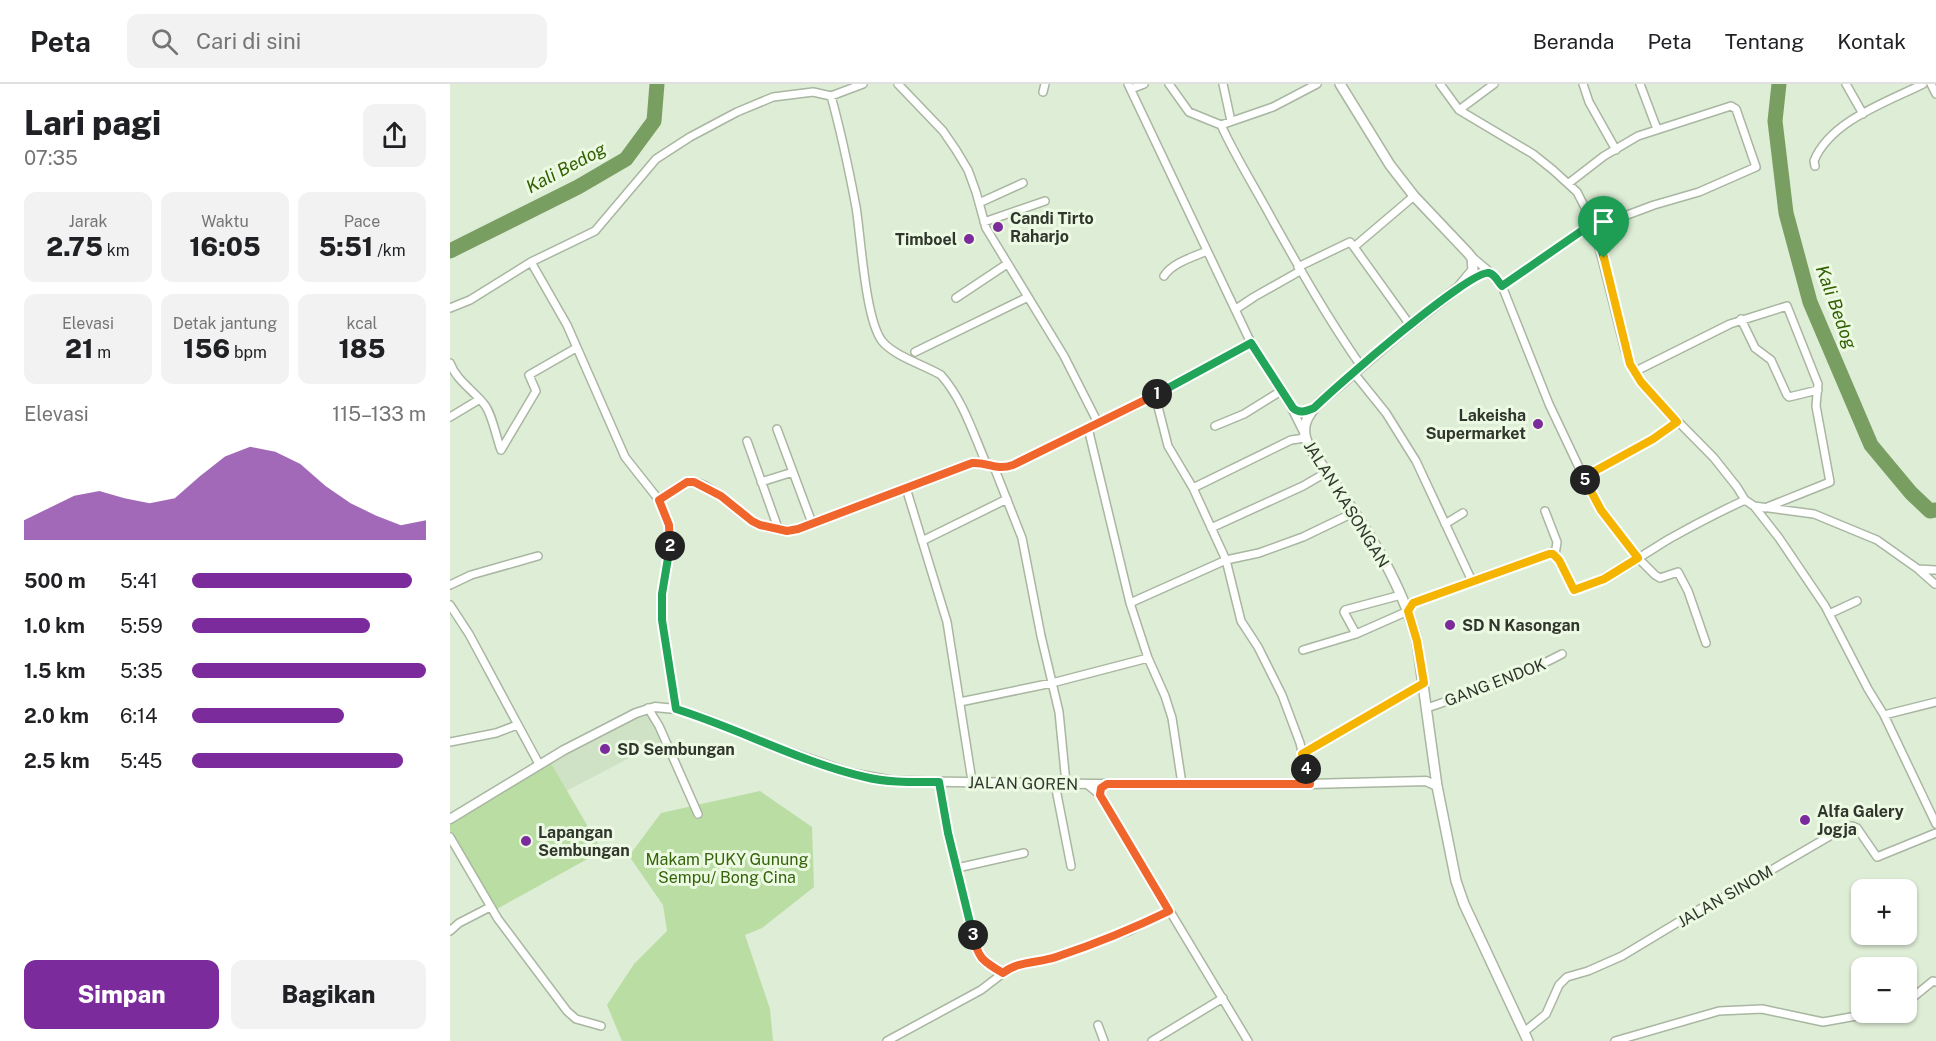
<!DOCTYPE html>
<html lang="id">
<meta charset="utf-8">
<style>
:root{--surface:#fff;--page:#f2f2f2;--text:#202124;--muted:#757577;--line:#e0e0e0;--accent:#7b2b9b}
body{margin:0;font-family:"Public Sans",sans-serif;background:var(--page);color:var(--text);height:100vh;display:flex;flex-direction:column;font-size:22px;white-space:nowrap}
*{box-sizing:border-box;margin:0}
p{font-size:20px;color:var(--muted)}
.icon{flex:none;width:33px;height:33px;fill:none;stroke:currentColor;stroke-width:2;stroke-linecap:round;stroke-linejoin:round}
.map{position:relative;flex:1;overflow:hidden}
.sheet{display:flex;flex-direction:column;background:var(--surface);width:450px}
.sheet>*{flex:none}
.buttons{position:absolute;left:1401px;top:795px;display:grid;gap:12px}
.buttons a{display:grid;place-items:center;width:66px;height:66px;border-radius:12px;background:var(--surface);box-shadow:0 2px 4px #0004;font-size:30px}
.pin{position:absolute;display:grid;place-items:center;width:51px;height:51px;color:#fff;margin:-62px -26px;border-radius:50% 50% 50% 0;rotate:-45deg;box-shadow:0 0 6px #0007}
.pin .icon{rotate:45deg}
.km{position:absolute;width:30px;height:30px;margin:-15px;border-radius:50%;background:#222;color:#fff;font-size:16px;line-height:30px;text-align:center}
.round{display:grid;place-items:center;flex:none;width:63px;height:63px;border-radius:12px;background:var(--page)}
.head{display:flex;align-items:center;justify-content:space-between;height:102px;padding:0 24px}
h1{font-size:33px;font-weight:800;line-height:45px}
.figures{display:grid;grid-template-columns:repeat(3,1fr);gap:9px;height:102px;padding:6px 24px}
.figures div{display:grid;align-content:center;border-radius:12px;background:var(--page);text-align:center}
.figures b{font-size:26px;font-weight:800}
.figures small{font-size:16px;font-weight:400}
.figures p{font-size:16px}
.chart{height:168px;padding:12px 24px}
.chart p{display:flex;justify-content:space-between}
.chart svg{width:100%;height:108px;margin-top:6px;fill:var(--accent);opacity:.7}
.action{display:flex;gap:12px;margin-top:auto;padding:12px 24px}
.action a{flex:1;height:69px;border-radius:12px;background:var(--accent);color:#fff;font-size:24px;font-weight:800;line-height:69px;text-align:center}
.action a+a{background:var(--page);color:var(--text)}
ul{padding:0 24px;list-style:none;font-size:20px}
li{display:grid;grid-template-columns:96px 72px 1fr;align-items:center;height:45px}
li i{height:15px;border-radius:8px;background:var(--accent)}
header{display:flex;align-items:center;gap:36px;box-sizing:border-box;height:84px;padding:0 30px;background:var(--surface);border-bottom:2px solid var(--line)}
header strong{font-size:28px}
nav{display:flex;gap:33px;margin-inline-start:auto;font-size:21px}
.search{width:420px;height:54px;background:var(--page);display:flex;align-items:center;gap:15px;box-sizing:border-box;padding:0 21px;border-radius:12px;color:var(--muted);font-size:22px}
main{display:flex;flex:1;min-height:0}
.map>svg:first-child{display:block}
.built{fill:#cfe2c5}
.green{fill:#b9dda3}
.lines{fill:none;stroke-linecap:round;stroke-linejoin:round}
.river{stroke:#799e62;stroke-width:15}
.minor-casing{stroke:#a9b6a1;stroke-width:10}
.tertiary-casing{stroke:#a9b6a1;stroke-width:11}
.secondary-casing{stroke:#a9b6a1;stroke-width:12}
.minor{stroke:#fff;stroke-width:7}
.tertiary{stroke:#fff;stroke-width:8}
.secondary{stroke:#fff;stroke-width:9}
.split-1-casing{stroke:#fff;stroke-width:12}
.split-2-casing{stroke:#fff;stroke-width:12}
.split-3-casing{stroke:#fff;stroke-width:12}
.split-4-casing{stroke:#fff;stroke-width:12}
.split-5-casing{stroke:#fff;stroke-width:12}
.split-6-casing{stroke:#fff;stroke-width:12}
.split-1{stroke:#22a559;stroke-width:8}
.split-2{stroke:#f0652b;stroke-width:8}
.split-3{stroke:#22a559;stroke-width:8}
.split-4{stroke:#f0652b;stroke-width:8}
.split-5{stroke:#f5b400;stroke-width:8}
.split-6{stroke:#f5b400;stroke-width:8}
.poi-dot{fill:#7b2b9b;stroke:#ecfae3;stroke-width:2}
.labels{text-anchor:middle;stroke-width:6;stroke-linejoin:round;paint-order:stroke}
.poi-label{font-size:16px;font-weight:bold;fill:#30362d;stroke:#ecfae3;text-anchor:start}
.street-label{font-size:16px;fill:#30362d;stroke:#ecfae3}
.park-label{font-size:16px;fill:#36640a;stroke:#ecfae3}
.water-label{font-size:18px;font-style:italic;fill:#336003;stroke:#ecfae3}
</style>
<header>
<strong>Peta</strong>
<div class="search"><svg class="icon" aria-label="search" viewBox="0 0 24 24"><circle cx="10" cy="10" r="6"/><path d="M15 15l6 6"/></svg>Cari di sini</div>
<nav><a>Beranda</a><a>Peta</a><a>Tentang</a><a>Kontak</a></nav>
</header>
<main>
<section class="sheet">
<div class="head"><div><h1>Lari pagi</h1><p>07:35</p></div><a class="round"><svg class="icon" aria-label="share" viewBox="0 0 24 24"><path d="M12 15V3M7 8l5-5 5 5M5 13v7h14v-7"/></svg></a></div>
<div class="figures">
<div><p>Jarak</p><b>2.75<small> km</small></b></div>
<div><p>Waktu</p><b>16:05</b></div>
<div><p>Pace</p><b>5:51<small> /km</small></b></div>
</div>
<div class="figures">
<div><p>Elevasi</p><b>21<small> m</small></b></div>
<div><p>Detak jantung</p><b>156<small> bpm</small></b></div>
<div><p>kcal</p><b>185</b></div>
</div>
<div class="chart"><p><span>Elevasi</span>115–133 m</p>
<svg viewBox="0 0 160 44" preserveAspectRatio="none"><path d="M0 44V36L10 31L20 26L30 24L40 27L50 29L60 27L70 18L80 10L90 6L100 8L110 13L120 22L130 29L140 34L150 38L160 36V44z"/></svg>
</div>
<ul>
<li><b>500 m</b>5:41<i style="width:94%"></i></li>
<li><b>1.0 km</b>5:59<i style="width:76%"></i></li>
<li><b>1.5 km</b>5:35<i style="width:100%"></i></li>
<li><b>2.0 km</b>6:14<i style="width:65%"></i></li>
<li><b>2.5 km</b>5:45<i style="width:90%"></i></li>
</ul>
<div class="action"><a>Simpan</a><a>Bagikan</a></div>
</section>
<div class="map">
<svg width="1486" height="957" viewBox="0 0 1486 957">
<rect width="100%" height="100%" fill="#deedd6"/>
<!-- built -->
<path class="built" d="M 194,621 L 214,656 L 116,707 L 97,674 Z"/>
<!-- green -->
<path class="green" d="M 98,674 L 152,767 L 45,826 L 0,747 L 0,735 Z
M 310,707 L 362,743 L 364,803 L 312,844 L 295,851 L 320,925 L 323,957 L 172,957 L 157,921 L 184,880 L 217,847 L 213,821 L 179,772 L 211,729 Z"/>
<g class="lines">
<!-- river -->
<path class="river" d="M 1329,0 L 1325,37 L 1336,129 L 1360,218 L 1421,361 L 1461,409 L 1480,427 L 1486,426
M 0,167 L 128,103 L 176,75 L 204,37 L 207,0"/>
<defs>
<path id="minor" d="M 448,0 L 493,47 L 506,66 L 518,86 L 526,108 L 536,144 L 614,272 L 648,339
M 678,0 L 801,259 L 842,324 L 851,328 L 864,324
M 719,0 L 739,28 L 771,41 L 823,23 L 867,0
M 773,0 L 781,37
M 990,0 L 1009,26 L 1083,70 L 1103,86 L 1127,108 L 1143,139 L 1175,266 L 1184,288 L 1198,307 L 1264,374 L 1287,403 L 1295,416 L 1304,422 L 1364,430 L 1427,456 L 1468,485 L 1486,486
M 1133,0 L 1139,18 L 1166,66
M 1190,0 L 1207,45
M 1396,0 L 1413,30
M 1481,0 L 1486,10
M 681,5 L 694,0
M 593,8 L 595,0
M 381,12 C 391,48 399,86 406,123 C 411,153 415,235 432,257 C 444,272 474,281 491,291 C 513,316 523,349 536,379
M 1009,26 L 1044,0
M 771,41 C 786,74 806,105 823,137 C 851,187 878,235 911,282
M 1365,82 L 1364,77 C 1380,37 1437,18 1473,0
M 1119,99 L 1154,72 L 1188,52 L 1281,22 L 1286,25 L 1306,83 L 1249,108 L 1204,121 L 1145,143
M 529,119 L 573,99
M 534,138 L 595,117
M 904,163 L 960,241
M 1022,173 L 1041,189
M 81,178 L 117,241 L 175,373 L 209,416 L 219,441 L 221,455 L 212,509 L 212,536 L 226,625
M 848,183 L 900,158 L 904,163 L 964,112
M 714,192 C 722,179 743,173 757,167
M 1013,201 C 1032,189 1037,181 1052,202 L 1099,320 L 1144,415 L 1188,474 L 1205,491 L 1210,494 L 1228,488 L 1238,507 L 1256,559
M 1052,202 L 1143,139
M 506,214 L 557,180
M 0,224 L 20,216 L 81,178 L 145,147 L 206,75 L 240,53 L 287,28 L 323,13 L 363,8 L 381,12 L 413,0
M 786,225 L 804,213 L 850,187
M 1291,235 L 1305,264 L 1321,276 L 1337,311 L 1339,313 L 1368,306
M 465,268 L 578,213
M 0,279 C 7,297 22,305 34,320 C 42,329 46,353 51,366
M 903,288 L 936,329 L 966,377 L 1022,497
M 1184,288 L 1280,240 L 1337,222 L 1368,300 L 1366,322 L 1380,398 L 1315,424
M 705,311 L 718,362 L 743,404 L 776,476 L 791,537 L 808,563 L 832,611 L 850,659 L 859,700
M 842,325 L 854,349
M 0,333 L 30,315
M 765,342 L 794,330 L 831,307
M 638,344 L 680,519 L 698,574 L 715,612 L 722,634 L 732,700
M 327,345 L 362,439
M 297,357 L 328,444
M 51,366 L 86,307 L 79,291 L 126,264
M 544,383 L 572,454 L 591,552 L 609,628 L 616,699
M 1134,393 L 1203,355 L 1227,338
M 311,398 L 343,388
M 456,404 L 497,538 L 522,697
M 743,404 L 841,356 L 855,354
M 209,416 C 217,411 227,402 236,398 C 255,392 287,429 303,438 C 315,445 335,447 348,445 L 522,379 C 539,378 545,387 563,381 L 683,323 L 801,259
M 1304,422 L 1329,454 L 1375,522 L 1418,605 L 1434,631 L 1486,740
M 1095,427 L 1107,458 L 1105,471
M 995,440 L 1013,429
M 761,444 L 853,402 L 877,388
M 472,457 L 557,415
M 1469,486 L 1485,500
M 0,501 L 21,491 L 88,472
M 680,519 L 776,476 L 809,469 L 853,453 L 905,428
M 0,521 L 19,550 L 89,680
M 1379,530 L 1407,517
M 906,550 L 894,528 L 895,526 L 951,511
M 853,566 L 906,550 L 958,527 L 963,519 L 1099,470 L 1103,470 L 1109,476 L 1124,506 C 1159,495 1188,474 1219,455 C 1244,441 1269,428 1295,416
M 510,618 L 602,599 L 698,574
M 198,624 L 209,642 L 248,730
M 977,624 C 1023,608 1069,593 1112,570
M 1434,631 L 1486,618
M 0,658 L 46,649 L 67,641
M 852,670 L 973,599
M 488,697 L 498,749 L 527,867 L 533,877 L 553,889
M 605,700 L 621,782
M 638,701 L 650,711 L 798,957
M 0,753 L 48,835 L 117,927 L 126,935 L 151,942
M 507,784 L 574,769
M 0,847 L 9,839 L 40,823
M 1456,919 L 1483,897 L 1486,898
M 648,941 L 654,957
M 1074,948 L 1096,930 L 1109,901 L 1117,893 L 1138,887 L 1172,872 L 1250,825 L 1287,806 L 1397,742 L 1402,742 L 1407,744 L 1427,773 L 1486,749
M 437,957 L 531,906 L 561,883 L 605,873 L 679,847 L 719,827
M 702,957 L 773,914
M 1165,957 L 1269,927 L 1312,925 L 1373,938 L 1429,928"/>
<path id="tertiary" d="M 0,735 L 114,666 L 186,629 L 205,623 L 226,625 L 257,635 L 325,663 L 400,689 L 443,697 L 643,700 L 859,700 L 976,697 L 987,702"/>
<path id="secondary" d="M 890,0 L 940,81 L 964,112 L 1018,169 L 1022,174 L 1023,186 L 1008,204 L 960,241 L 870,318 C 856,332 849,345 860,364 C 902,424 948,485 967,557 L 987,702 L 1006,797 L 1014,820 L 1078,957"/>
</defs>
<!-- minor casing -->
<use href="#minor" class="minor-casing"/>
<!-- tertiary casing -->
<use href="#tertiary" class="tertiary-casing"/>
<!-- secondary casing -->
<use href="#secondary" class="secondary-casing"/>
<!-- minor -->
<use href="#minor" class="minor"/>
<!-- tertiary -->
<use href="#tertiary" class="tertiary"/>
<!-- secondary -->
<use href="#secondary" class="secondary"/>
</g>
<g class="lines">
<defs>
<path id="split-1" d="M 707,310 L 801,259 L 843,324 C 850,330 856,327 864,324 C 884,304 1020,185 1039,189 C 1045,190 1048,198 1052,202 L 1143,139 L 1154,174"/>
<path id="split-2" d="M 220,462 L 219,441 L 209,416 L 237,398 L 244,398 L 271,412 L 302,437 L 310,441 L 337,447 L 348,445 L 522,379 C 539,378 545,387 563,381 L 707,310"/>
<path id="split-3" d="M 220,462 L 212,510 L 212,536 L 226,625 C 290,645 350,678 415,693 C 439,699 464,698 489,698 L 498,749 L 523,851"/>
<path id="split-4" d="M 523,851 C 528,874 532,877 553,889 C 567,877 589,879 606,873 C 645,860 682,845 719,827 L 650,711 L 651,704 L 657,700 L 860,700 L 856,685"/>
<path id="split-5" d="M 856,685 L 852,670 L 974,599 L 967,557 L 958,527 L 963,519 L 1099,470 L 1103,470 L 1109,476 L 1124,506 L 1154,495 L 1188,474 L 1151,426 L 1135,396"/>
<path id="split-6" d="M 1135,396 L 1134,393 L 1203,355 L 1227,338 L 1191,298 L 1180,280 L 1154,174"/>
</defs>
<!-- split-1 casing -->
<use href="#split-1" class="split-1-casing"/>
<!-- split-2 casing -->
<use href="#split-2" class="split-2-casing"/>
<!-- split-3 casing -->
<use href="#split-3" class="split-3-casing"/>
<!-- split-4 casing -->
<use href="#split-4" class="split-4-casing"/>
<!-- split-5 casing -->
<use href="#split-5" class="split-5-casing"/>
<!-- split-6 casing -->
<use href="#split-6" class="split-6-casing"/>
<!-- split-1 -->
<use href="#split-1" class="split-1"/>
<!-- split-2 -->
<use href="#split-2" class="split-2"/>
<!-- split-3 -->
<use href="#split-3" class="split-3"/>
<!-- split-4 -->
<use href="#split-4" class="split-4"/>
<!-- split-5 -->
<use href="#split-5" class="split-5"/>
<!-- split-6 -->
<use href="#split-6" class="split-6"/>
</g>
<!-- markers -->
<g class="poi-dot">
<circle cx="548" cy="143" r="6"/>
<circle cx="519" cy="155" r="6"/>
<circle cx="1088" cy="340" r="6"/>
<circle cx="1000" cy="541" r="6"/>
<circle cx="155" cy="665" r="6"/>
<circle cx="1355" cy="736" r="6"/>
<circle cx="76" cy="757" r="6"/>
</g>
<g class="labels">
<!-- poi labels -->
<g class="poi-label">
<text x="560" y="140">Candi Tirto<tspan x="560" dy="18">Raharjo</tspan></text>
<text x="507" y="161" text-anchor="end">Timboel</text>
<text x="1076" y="337" text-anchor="end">Lakeisha<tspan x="1076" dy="18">Supermarket</tspan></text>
<text x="1012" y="547">SD N Kasongan</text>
<text x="167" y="671">SD Sembungan</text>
<text x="1367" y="733">Alfa Galery<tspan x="1367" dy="18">Jogja</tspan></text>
<text x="88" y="754">Lapangan<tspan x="88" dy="18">Sembungan</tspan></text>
</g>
<!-- street labels -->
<g class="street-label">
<text transform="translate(897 420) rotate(58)" y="6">JALAN KASONGAN</text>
<text transform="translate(1045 598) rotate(-21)" y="6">GANG ENDOK</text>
<text transform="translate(573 699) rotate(1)" y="6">JALAN GOREN</text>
<text transform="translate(1275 812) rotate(-30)" y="6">JALAN SINOM</text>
</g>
<!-- park labels -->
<g class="park-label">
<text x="277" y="781">Makam PUKY Gunung<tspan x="277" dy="18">Sempu/ Bong Cina</tspan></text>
</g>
<!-- water labels -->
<g class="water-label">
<text transform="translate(116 84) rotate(-28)" y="6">Kali Bedog</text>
<text transform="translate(1386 223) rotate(70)" y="6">Kali Bedog</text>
</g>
</g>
</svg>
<div class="buttons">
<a>+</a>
<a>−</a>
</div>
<div class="pin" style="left:1154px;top:174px;background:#1e9e55"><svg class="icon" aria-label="arrive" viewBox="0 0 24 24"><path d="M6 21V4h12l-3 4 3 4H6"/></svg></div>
<b class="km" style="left:707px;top:310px">1</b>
<b class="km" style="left:220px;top:462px">2</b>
<b class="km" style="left:523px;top:851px">3</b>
<b class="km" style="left:856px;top:685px">4</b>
<b class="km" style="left:1135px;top:396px">5</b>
</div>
</main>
